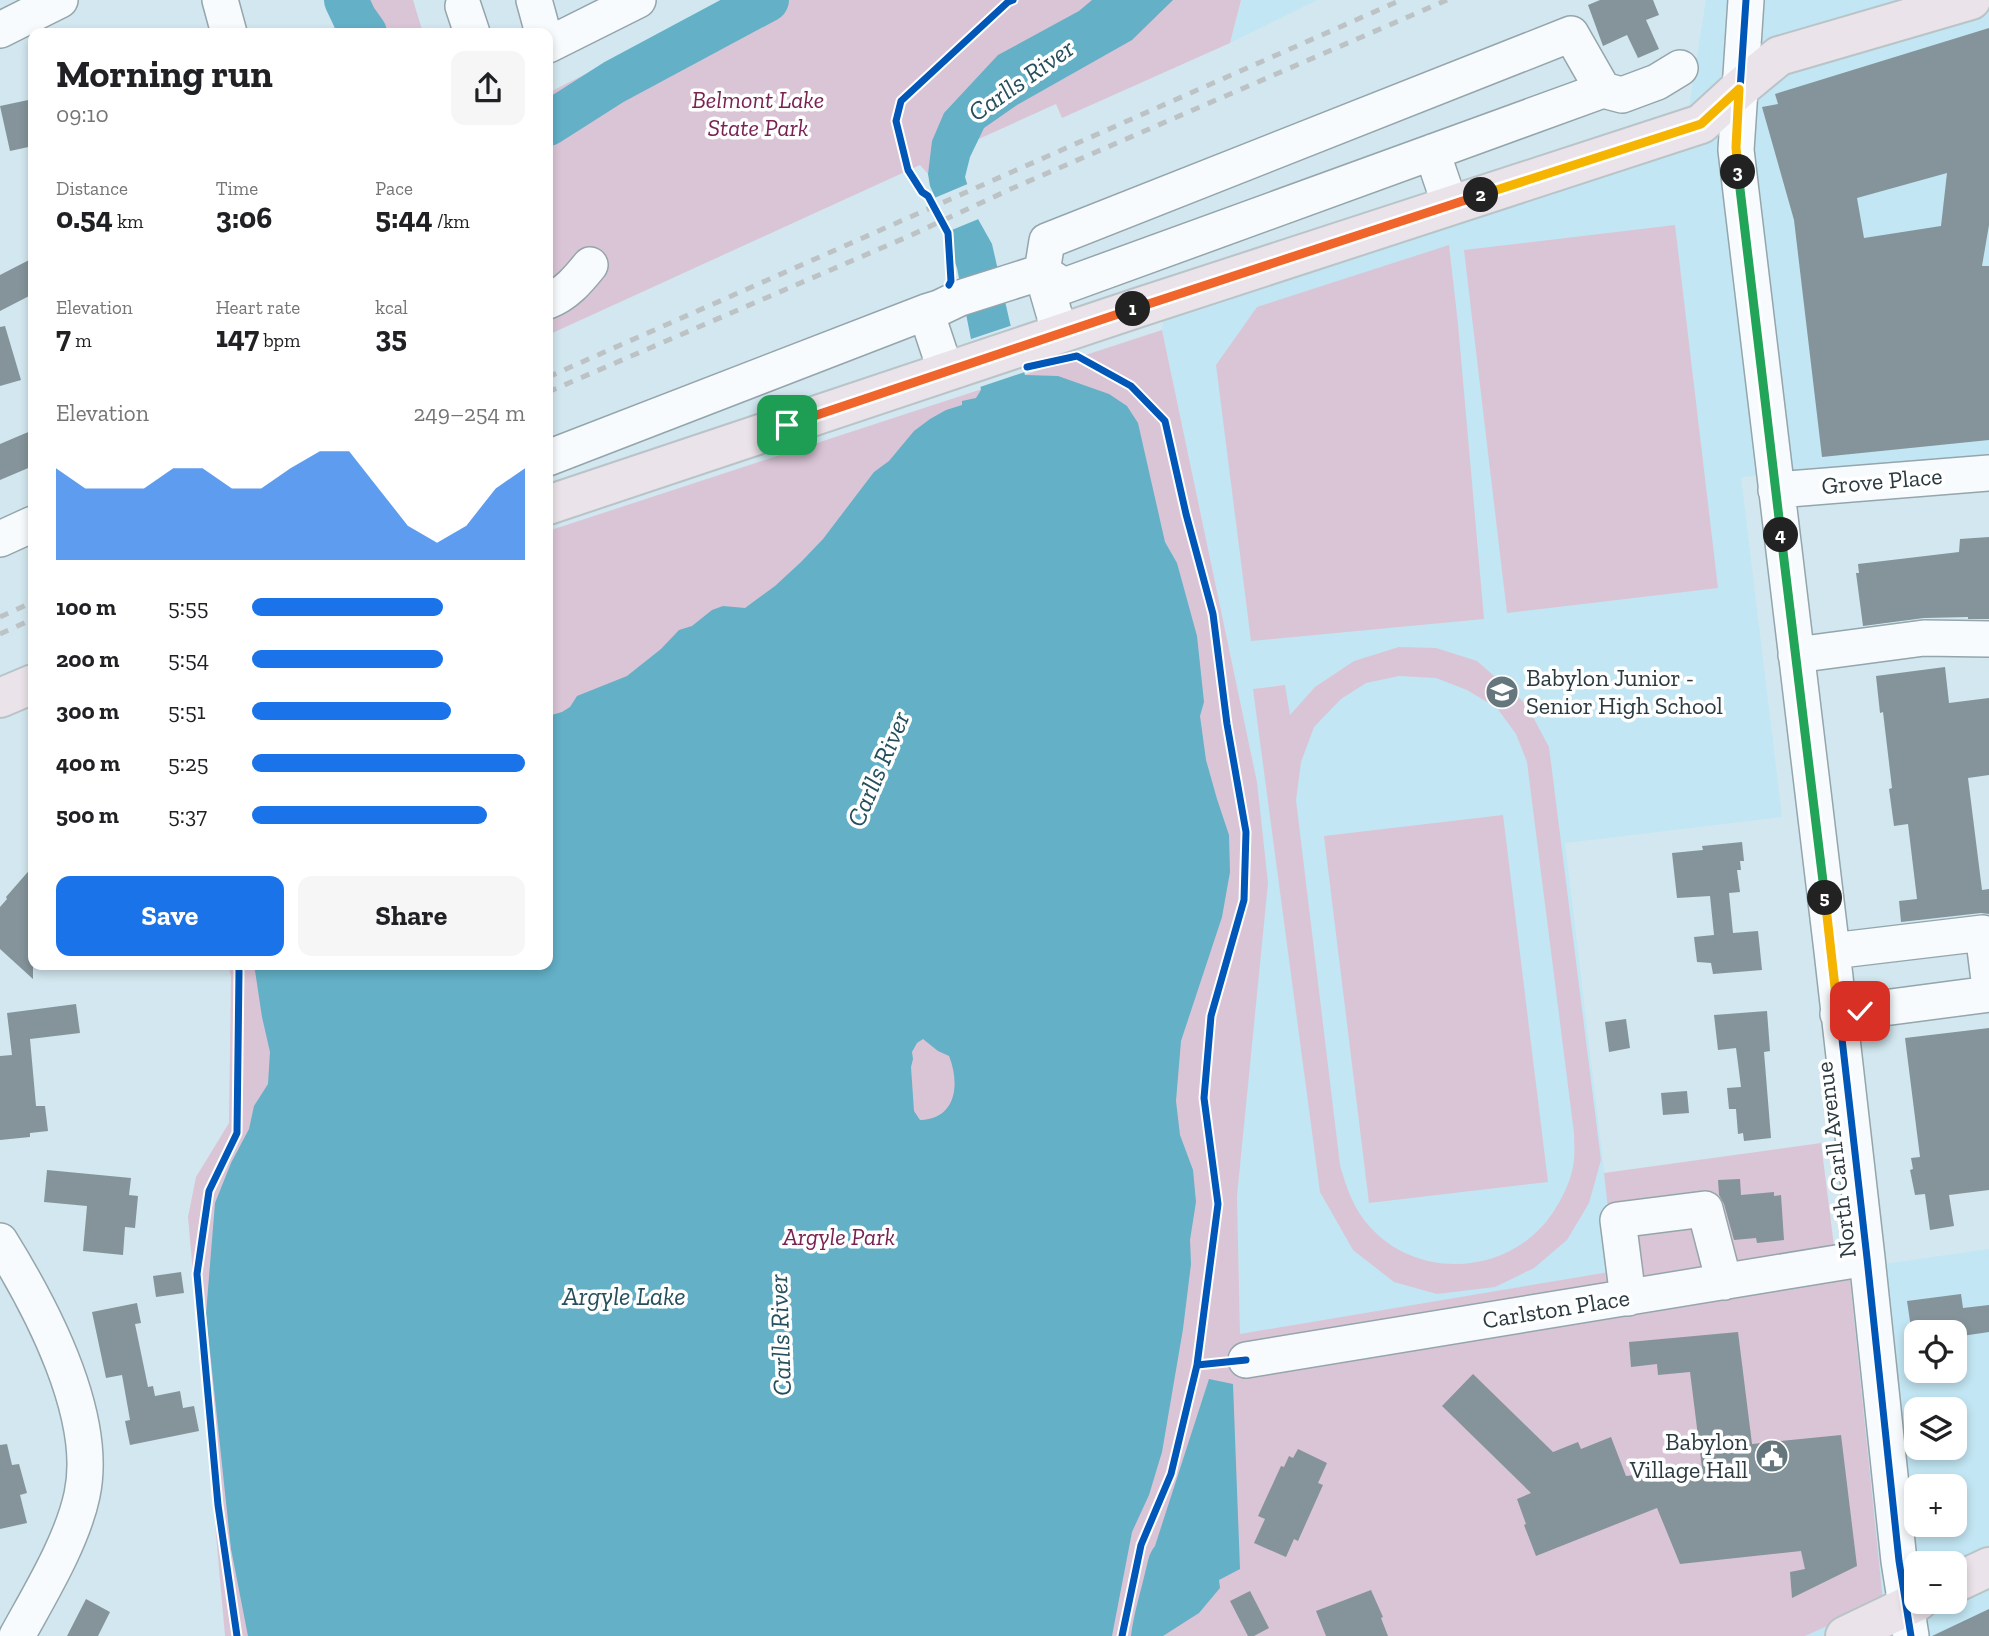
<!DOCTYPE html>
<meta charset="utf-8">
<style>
:root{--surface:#fff;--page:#f6f6f6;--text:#202124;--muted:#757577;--accent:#1a73e8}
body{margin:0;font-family:"Zilla Slab",serif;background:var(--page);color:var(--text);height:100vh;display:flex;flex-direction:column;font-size:26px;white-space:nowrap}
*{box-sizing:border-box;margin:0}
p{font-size:23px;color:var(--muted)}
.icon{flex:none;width:38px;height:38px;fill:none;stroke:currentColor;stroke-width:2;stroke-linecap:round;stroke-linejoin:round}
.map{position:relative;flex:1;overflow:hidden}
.sheet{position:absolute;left:28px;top:28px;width:525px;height:942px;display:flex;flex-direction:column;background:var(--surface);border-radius:14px;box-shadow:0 4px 10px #0003}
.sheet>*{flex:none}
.controls{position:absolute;left:1904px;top:1320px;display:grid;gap:14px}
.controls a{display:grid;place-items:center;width:63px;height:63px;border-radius:14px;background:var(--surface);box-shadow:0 4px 10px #0003;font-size:35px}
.pin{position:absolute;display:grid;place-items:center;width:60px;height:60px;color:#fff;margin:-30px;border-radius:14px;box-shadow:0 4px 10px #0006}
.km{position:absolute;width:35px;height:35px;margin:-18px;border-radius:50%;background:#222;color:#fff;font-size:19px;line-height:35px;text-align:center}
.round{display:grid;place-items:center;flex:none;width:74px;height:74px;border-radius:14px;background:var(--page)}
.overview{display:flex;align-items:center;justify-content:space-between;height:119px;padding:0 28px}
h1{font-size:38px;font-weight:800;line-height:52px}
.stats{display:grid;grid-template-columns:repeat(3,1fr);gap:10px;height:119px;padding:7px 28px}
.stats div{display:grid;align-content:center}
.stats b{font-size:30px;font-weight:800}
.stats small{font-size:19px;font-weight:400}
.stats p{font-size:19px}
.chart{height:196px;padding:14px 28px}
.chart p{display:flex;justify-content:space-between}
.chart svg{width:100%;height:126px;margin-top:7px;fill:var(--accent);opacity:.7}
.button{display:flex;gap:14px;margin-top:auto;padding:14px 28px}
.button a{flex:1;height:80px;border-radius:14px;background:var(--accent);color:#fff;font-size:28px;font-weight:800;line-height:80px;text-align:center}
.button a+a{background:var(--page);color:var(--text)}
ul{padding:0 28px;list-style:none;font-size:23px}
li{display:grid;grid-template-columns:112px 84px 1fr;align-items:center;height:52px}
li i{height:18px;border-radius:9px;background:var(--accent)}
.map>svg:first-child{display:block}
.built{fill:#c2e6f3;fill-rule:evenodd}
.green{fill:#dac5d6;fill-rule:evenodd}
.water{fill:#63b0c7;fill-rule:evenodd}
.pier{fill:#d2e7ef}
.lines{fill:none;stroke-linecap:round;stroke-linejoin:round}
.river{stroke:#63b0c7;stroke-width:44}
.building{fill:#84949a;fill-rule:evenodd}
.minor-casing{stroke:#94a5ab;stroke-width:38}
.major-casing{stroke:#b9c4c8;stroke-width:42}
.minor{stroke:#f8fbfd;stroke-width:35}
.major{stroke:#eae3e9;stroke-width:38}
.rail{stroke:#bdc2c4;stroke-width:5;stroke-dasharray:9 9;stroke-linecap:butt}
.cycleway-casing{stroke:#fff;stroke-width:11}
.cycleway{stroke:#0057b8;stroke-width:7}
.split-1-casing{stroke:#fff;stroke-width:14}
.split-2-casing{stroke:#fff;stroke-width:14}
.split-3-casing{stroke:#fff;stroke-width:14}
.split-4-casing{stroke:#fff;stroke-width:14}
.split-5-casing{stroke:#fff;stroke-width:14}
.split-6-casing{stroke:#fff;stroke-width:14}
.split-1{stroke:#f0652b;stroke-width:9}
.split-2{stroke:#f0652b;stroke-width:9}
.split-3{stroke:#f5b400;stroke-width:9}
.split-4{stroke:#22a559;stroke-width:9}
.split-5{stroke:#22a559;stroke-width:9}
.split-6{stroke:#f5b400;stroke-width:9}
.labels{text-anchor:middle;stroke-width:7;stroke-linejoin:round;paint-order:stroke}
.park-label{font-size:24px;font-style:italic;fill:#792252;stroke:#fff}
.street-label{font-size:24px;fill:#2a3a40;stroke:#fff}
.poi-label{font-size:24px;fill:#2a3a40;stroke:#fff;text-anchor:start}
.water-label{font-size:26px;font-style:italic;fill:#254f5c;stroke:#fff}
</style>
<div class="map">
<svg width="1989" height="1636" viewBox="0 0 1989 1636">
<rect width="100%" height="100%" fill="#d2e7ef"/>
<!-- built -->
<path class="built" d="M 1241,0 L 1317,0 L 1230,43 Z
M 1706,0 L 1989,0 L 1989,454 L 1741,477 L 1782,817 L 1565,843 L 1616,1271 L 1240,1335 L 1237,1196 L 1257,782 L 1162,330 L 1164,317 L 1683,145 Z
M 1989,1249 L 1989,1636 L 1805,1636 L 1883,1600 L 1849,1269 ZM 1916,1332 L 1955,1332 L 1955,1370 L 1916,1370 ZM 1916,1409 L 1955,1409 L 1955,1447 L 1916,1447 ZM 1916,1486 L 1955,1486 L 1955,1524 L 1916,1524 ZM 1916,1563 L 1955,1563 L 1955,1601 L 1916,1601 Z"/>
<!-- green -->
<path class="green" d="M 334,0 L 413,0 L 423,33 L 325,33 L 344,21 Z
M 732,0 L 1241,0 L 1230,43 L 1062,118 L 1056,104 L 930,161 L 928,174 L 920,165 L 548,335 L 548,93 Z
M 1675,225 L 1718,588 L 1507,613 L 1464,250 Z
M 1449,245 L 1458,324 L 1484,619 L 1251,641 L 1216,365 L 1257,307 Z
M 1162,330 L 1257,782 L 1268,883 L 1237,1196 L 1240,1334 L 1615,1271 L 1604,1173 L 1821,1143 L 1837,1270 L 1849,1269 L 1883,1601 L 1805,1636 L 225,1636 L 188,1217 L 196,1177 L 229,1123 L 231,977 L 228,964 L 548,964 L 548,531 Z
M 1399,647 L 1436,648 L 1477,661 L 1526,704 L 1549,747 L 1601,1160 L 1589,1203 L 1567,1240 L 1534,1268 L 1495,1287 L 1437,1294 L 1394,1282 L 1353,1250 L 1320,1192 L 1253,689 L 1285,685 L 1290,715 L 1315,687 L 1354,661 ZM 1399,676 L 1436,678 L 1467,690 L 1497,708 L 1516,734 L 1527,762 L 1574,1133 C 1574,1141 1575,1151 1574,1159 C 1573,1178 1562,1199 1552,1214 C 1511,1274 1420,1282 1370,1227 C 1354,1210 1346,1187 1340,1165 L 1296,800 L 1301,762 L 1314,727 L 1341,699 L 1366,683 Z
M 1503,815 L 1548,1182 L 1369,1203 L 1324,836 Z"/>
<!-- water -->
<path class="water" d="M 1092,0 L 1173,0 L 1132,40 L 1017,105 L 984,128 L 970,157 L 965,177 L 978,219 L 992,244 L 1010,323 L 1025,375 L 1058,376 L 1109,394 L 1127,406 L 1138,423 L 1165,542 L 1177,563 L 1197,636 L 1204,702 L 1200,716 L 1206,760 L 1217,799 L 1229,835 L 1230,872 L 1222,917 L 1181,1041 L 1176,1101 L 1180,1135 L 1193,1170 L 1196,1202 L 1190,1240 L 1191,1264 L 1183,1329 L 1162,1452 L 1149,1495 L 1132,1532 L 1112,1636 L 248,1636 L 231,1549 L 206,1314 L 215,1203 L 231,1163 L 249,1129 L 254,1106 L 268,1084 L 270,1052 L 262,1017 L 254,964 L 548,964 L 548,716 L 562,712 L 570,707 L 577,696 L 627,676 L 661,649 L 679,630 L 692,626 L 712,610 L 723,606 L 745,608 L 775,586 L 801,562 L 823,539 L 874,472 L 889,461 L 914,431 L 930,419 L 946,410 L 962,405 L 962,401 L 976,398 L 981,390 L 957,268 L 951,253 L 953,247 L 952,234 L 930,186 L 928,174 L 932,141 L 944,113 L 998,55 L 1079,11 ZM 923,1039 L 938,1051 L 949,1056 C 960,1083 957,1119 920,1120 L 914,1111 L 911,1067 L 913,1059 L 912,1052 L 917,1043 Z
M 1209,1379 L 1233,1384 L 1240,1569 L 1219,1580 L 1220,1588 L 1199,1613 L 1163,1636 L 1131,1636 C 1134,1612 1140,1595 1145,1573 C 1148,1562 1148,1555 1155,1546 Z"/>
<!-- pier -->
<path class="pier" d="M 970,183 L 981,218 L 947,232 L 932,199 Z
M 1013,325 L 1028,371 L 977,388 L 968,340 Z"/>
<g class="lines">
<!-- river -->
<path class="river" d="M 346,0 L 355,19 L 365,33
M 548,124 L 614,82 L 767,0"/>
</g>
<!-- building -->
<path class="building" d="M 1600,0 L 1653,0 L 1659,15 L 1646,20 L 1659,49 L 1638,58 L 1627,35 L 1603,46 L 1588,5 Z
M 1989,28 L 1989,225 L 1982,266 L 1989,266 L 1989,440 L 1822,457 L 1794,220 L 1762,107 L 1778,104 L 1775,94 ZM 1947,173 L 1941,226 L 1864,238 L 1857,198 Z
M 33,99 L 33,146 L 10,151 L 0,106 Z
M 33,258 L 33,294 L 0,311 L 0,275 Z
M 5,326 L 21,380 L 0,386 L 0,327 Z
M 33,430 L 33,466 L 0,480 L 0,444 Z
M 1989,537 L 1989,619 L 1968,619 L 1968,617 L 1924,618 L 1863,626 L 1856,573 L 1859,573 L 1858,564 L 1959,552 L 1960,539 Z
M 1945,667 L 1949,703 L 1989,698 L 1989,775 L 1968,778 L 1982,890 L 1989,889 L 1989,914 L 1981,913 L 1901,922 L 1899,901 L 1917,899 L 1908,824 L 1894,826 L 1889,789 L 1892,788 L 1883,712 L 1880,713 L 1876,676 Z
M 1742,842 L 1744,861 L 1740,861 L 1741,870 L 1737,870 L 1740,892 L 1729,893 L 1733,933 L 1758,931 L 1762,970 L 1713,974 L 1711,963 L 1697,962 L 1694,937 L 1714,935 L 1710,896 L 1677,898 L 1672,853 L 1703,850 L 1702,846 Z
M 33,866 L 33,979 L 0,949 L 0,907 L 7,899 L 6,897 Z
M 76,1004 L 80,1033 L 30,1039 L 36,1106 L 45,1106 L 48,1131 L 30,1133 L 30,1137 L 0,1140 L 0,1056 L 12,1055 L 7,1013 Z
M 1767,1011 L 1770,1051 L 1764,1052 L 1771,1138 L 1744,1141 L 1743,1133 L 1738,1134 L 1736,1109 L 1729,1109 L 1727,1088 L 1741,1087 L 1736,1048 L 1718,1050 L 1714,1015 Z
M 1626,1019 L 1630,1048 L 1609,1052 L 1605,1022 Z
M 1989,1028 L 1989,1190 L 1949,1195 L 1954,1226 L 1930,1230 L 1925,1194 L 1915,1195 L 1910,1170 L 1913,1169 L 1911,1158 L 1920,1157 L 1905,1038 Z
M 1687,1091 L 1689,1113 L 1663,1115 L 1661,1093 Z
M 47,1170 L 131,1178 L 129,1195 L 138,1196 L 135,1228 L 125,1227 L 123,1255 L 83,1251 L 87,1206 L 44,1202 Z
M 1740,1179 L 1741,1195 L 1774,1192 L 1774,1196 L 1781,1195 L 1784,1240 L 1757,1243 L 1756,1238 L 1734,1240 L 1724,1204 L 1719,1195 L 1718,1180 Z
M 181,1272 L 184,1293 L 156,1297 L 153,1276 Z
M 1961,1294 L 1963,1308 L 1989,1305 L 1989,1332 L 1955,1337 L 1955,1322 L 1911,1328 L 1907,1301 Z
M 137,1303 L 141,1323 L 135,1324 L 148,1387 L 153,1386 L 155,1396 L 180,1391 L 183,1408 L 194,1406 L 199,1431 L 130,1445 L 125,1421 L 130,1420 L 122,1375 L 106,1378 L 92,1312 Z
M 1738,1332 L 1752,1444 L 1841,1435 L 1857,1566 L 1792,1598 L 1790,1572 L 1805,1569 L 1801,1551 L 1680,1564 L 1657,1508 L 1536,1556 L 1524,1525 L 1526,1524 L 1517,1499 L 1531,1493 L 1442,1406 L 1473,1374 L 1553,1452 L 1578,1442 L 1581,1449 L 1611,1437 L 1626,1476 L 1702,1468 L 1690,1372 L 1658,1375 L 1657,1364 L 1631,1367 L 1629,1342 Z
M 7,1444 L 12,1465 L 19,1464 L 27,1493 L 20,1495 L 27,1523 L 0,1529 L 0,1445 Z
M 1298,1449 L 1327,1463 L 1318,1483 L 1323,1485 L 1298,1541 L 1294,1539 L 1286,1557 L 1254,1543 L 1265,1519 L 1258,1516 L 1281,1466 L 1284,1467 L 1289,1456 L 1293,1458 Z
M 1371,1590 L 1383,1617 L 1381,1618 L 1388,1636 L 1326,1636 L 1316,1611 Z
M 1250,1591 L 1269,1628 L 1254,1636 L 1248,1636 L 1230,1601 Z
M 86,1599 L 110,1612 L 98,1636 L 67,1636 Z
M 1989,1609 L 1989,1636 L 1932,1636 Z"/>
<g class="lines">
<defs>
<path id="minor" d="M 220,0 L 229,33
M 534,0 L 543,33
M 1746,0 L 1736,150 L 1832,951 L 1867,1258 L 1899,1561 L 1911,1636
M 463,6 L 472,33
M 0,30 L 60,0
M 548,45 L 638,0
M 1603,90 L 1571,34 L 1047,241 L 1042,272 L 1064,286 L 1603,90 L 1622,95 L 1657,82 L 1680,68
M 1432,152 L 1450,205
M 548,301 C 566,294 578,280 590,265
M 926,312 L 946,372
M 548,458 L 926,312 L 939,308 L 960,298 L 1042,272 L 1060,334
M 1776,490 L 1989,473
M 0,539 L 33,524
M 1796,655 L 1924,638 L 1989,639
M 1832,951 L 1983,933 L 1989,980
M 1838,1014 L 1989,994
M 0,1241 C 41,1307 99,1416 82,1495 C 72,1542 40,1594 17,1636
M 1628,1298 L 1618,1220 L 1705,1209 L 1724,1282
M 1246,1360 L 1867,1258"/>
<path id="major" d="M 548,505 L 1137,308 L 1701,124 L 1739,89 L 1779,56 L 1971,0
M 0,698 L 33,684
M 1955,1583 L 1989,1567
M 1845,1636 L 1918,1601"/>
</defs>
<!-- minor casing -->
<use href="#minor" class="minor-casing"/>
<!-- major casing -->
<use href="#major" class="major-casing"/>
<!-- minor -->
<use href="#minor" class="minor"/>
<!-- major -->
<use href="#major" class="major"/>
<!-- rail -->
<path class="rail" d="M 548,377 L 1401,0
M 548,392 L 907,237 L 1013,188 L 1447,0
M 0,617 L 33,602
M 0,634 L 33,619"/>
<defs>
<path id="cycleway" d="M 1746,0 L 1736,150 L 1832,951 L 1867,1258 L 1899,1561 L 1911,1636
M 949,285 L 951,281 L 948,233 L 928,196 L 922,192 L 908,170 L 896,121 L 901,101 L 1008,2 L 1013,0
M 1027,367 L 1077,356 L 1131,386 L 1165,421 L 1186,514 L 1213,614 L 1227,724 L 1246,832 L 1244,900 L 1211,1016 L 1204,1098 L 1218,1204 L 1197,1365
M 237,1636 L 218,1505 L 197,1274 L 209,1191 L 237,1133 L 239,971 L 238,964
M 1122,1636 L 1141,1545 L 1171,1474 L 1197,1365 L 1246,1360"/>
</defs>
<!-- cycleway casing -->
<use href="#cycleway" class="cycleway-casing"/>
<!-- cycleway -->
<use href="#cycleway" class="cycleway"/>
</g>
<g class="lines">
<defs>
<path id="split-1" d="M 787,425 L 1133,309"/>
<path id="split-2" d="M 1133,309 L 1481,195"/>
<path id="split-3" d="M 1481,195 L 1701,124 L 1739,89 L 1736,147 L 1738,172"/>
<path id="split-4" d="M 1738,172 L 1781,535"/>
<path id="split-5" d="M 1781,535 L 1825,898"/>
<path id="split-6" d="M 1825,898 L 1838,1014 L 1860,1011"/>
</defs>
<!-- split-1 casing -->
<use href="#split-1" class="split-1-casing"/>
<!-- split-2 casing -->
<use href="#split-2" class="split-2-casing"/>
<!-- split-3 casing -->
<use href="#split-3" class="split-3-casing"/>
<!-- split-4 casing -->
<use href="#split-4" class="split-4-casing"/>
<!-- split-5 casing -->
<use href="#split-5" class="split-5-casing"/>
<!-- split-6 casing -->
<use href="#split-6" class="split-6-casing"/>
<!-- split-1 -->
<use href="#split-1" class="split-1"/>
<!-- split-2 -->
<use href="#split-2" class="split-2"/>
<!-- split-3 -->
<use href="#split-3" class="split-3"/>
<!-- split-4 -->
<use href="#split-4" class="split-4"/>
<!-- split-5 -->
<use href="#split-5" class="split-5"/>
<!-- split-6 -->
<use href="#split-6" class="split-6"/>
</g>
<!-- icons -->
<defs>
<symbol id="school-disc" viewBox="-11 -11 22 22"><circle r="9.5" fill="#65777d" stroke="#fff"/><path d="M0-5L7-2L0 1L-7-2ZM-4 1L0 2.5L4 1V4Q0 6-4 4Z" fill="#fff"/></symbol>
<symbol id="civic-disc" viewBox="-11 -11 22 22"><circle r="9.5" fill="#65777d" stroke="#fff"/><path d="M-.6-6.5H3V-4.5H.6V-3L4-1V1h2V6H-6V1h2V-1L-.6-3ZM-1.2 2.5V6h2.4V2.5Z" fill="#fff"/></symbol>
</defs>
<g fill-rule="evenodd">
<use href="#school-disc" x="1483" y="673" width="38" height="38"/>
<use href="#civic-disc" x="1753" y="1437" width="38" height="38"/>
</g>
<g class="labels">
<!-- park labels -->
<g class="park-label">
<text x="758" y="108">Belmont Lake<tspan x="758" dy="28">State Park</tspan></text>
<text x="839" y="1245">Argyle Park</text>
</g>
<!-- street labels -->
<g class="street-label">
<text transform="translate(1882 481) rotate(-5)" y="8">Grove Place</text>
<text transform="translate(1836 1160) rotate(-97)" y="8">North Carll Avenue</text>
<text transform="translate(1556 1309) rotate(-9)" y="8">Carlston Place</text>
</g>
<!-- poi labels -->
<g class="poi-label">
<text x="1526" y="686">Babylon Junior -<tspan x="1526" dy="28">Senior High School</tspan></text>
<text x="1748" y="1450" text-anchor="end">Babylon<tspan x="1748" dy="28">Village Hall</tspan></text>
</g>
<!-- water labels -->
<g class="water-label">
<text transform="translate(1021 80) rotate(-35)" y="9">Carlls River</text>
<text transform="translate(878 769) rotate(-67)" y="9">Carlls River</text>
<text x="624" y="1305">Argyle Lake</text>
<text transform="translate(780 1335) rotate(-92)" y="9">Carlls River</text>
</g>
</g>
</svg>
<div class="controls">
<a><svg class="icon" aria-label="locate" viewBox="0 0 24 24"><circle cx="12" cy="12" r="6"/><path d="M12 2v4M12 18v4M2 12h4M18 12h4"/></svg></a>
<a><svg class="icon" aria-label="layers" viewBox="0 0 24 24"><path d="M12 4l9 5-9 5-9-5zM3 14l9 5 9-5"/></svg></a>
<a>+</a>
<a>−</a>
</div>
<div class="pin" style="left:787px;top:425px;background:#1e9e55"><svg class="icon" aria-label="arrive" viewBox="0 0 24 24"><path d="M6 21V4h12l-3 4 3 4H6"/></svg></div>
<div class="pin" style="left:1860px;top:1011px;background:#d93025"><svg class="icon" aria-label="check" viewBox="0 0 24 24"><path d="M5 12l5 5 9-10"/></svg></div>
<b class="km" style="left:1133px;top:309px">1</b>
<b class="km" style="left:1481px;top:195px">2</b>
<b class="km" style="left:1738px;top:172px">3</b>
<b class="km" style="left:1781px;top:535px">4</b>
<b class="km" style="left:1825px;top:898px">5</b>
<section class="sheet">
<div class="overview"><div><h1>Morning run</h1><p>09:10</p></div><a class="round"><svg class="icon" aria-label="share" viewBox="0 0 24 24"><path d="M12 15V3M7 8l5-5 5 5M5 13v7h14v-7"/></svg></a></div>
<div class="stats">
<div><p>Distance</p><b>0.54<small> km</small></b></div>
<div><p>Time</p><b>3:06</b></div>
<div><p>Pace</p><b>5:44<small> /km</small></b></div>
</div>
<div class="stats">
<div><p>Elevation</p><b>7<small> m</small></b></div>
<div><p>Heart rate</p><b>147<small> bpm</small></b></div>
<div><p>kcal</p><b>35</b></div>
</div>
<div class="chart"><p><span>Elevation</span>249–254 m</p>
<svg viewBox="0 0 160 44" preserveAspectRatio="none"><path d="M0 44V12L10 19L20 19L30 19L40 12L50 12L60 19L70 19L80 12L90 6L100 6L110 19L120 32L130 38L140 32L150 19L160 12V44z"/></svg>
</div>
<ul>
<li><b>100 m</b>5:55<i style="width:70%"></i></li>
<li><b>200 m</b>5:54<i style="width:70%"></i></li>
<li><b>300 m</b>5:51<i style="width:73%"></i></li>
<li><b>400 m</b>5:25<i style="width:100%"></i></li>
<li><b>500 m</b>5:37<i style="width:86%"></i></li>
</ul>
<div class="button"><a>Save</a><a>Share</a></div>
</section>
</div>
